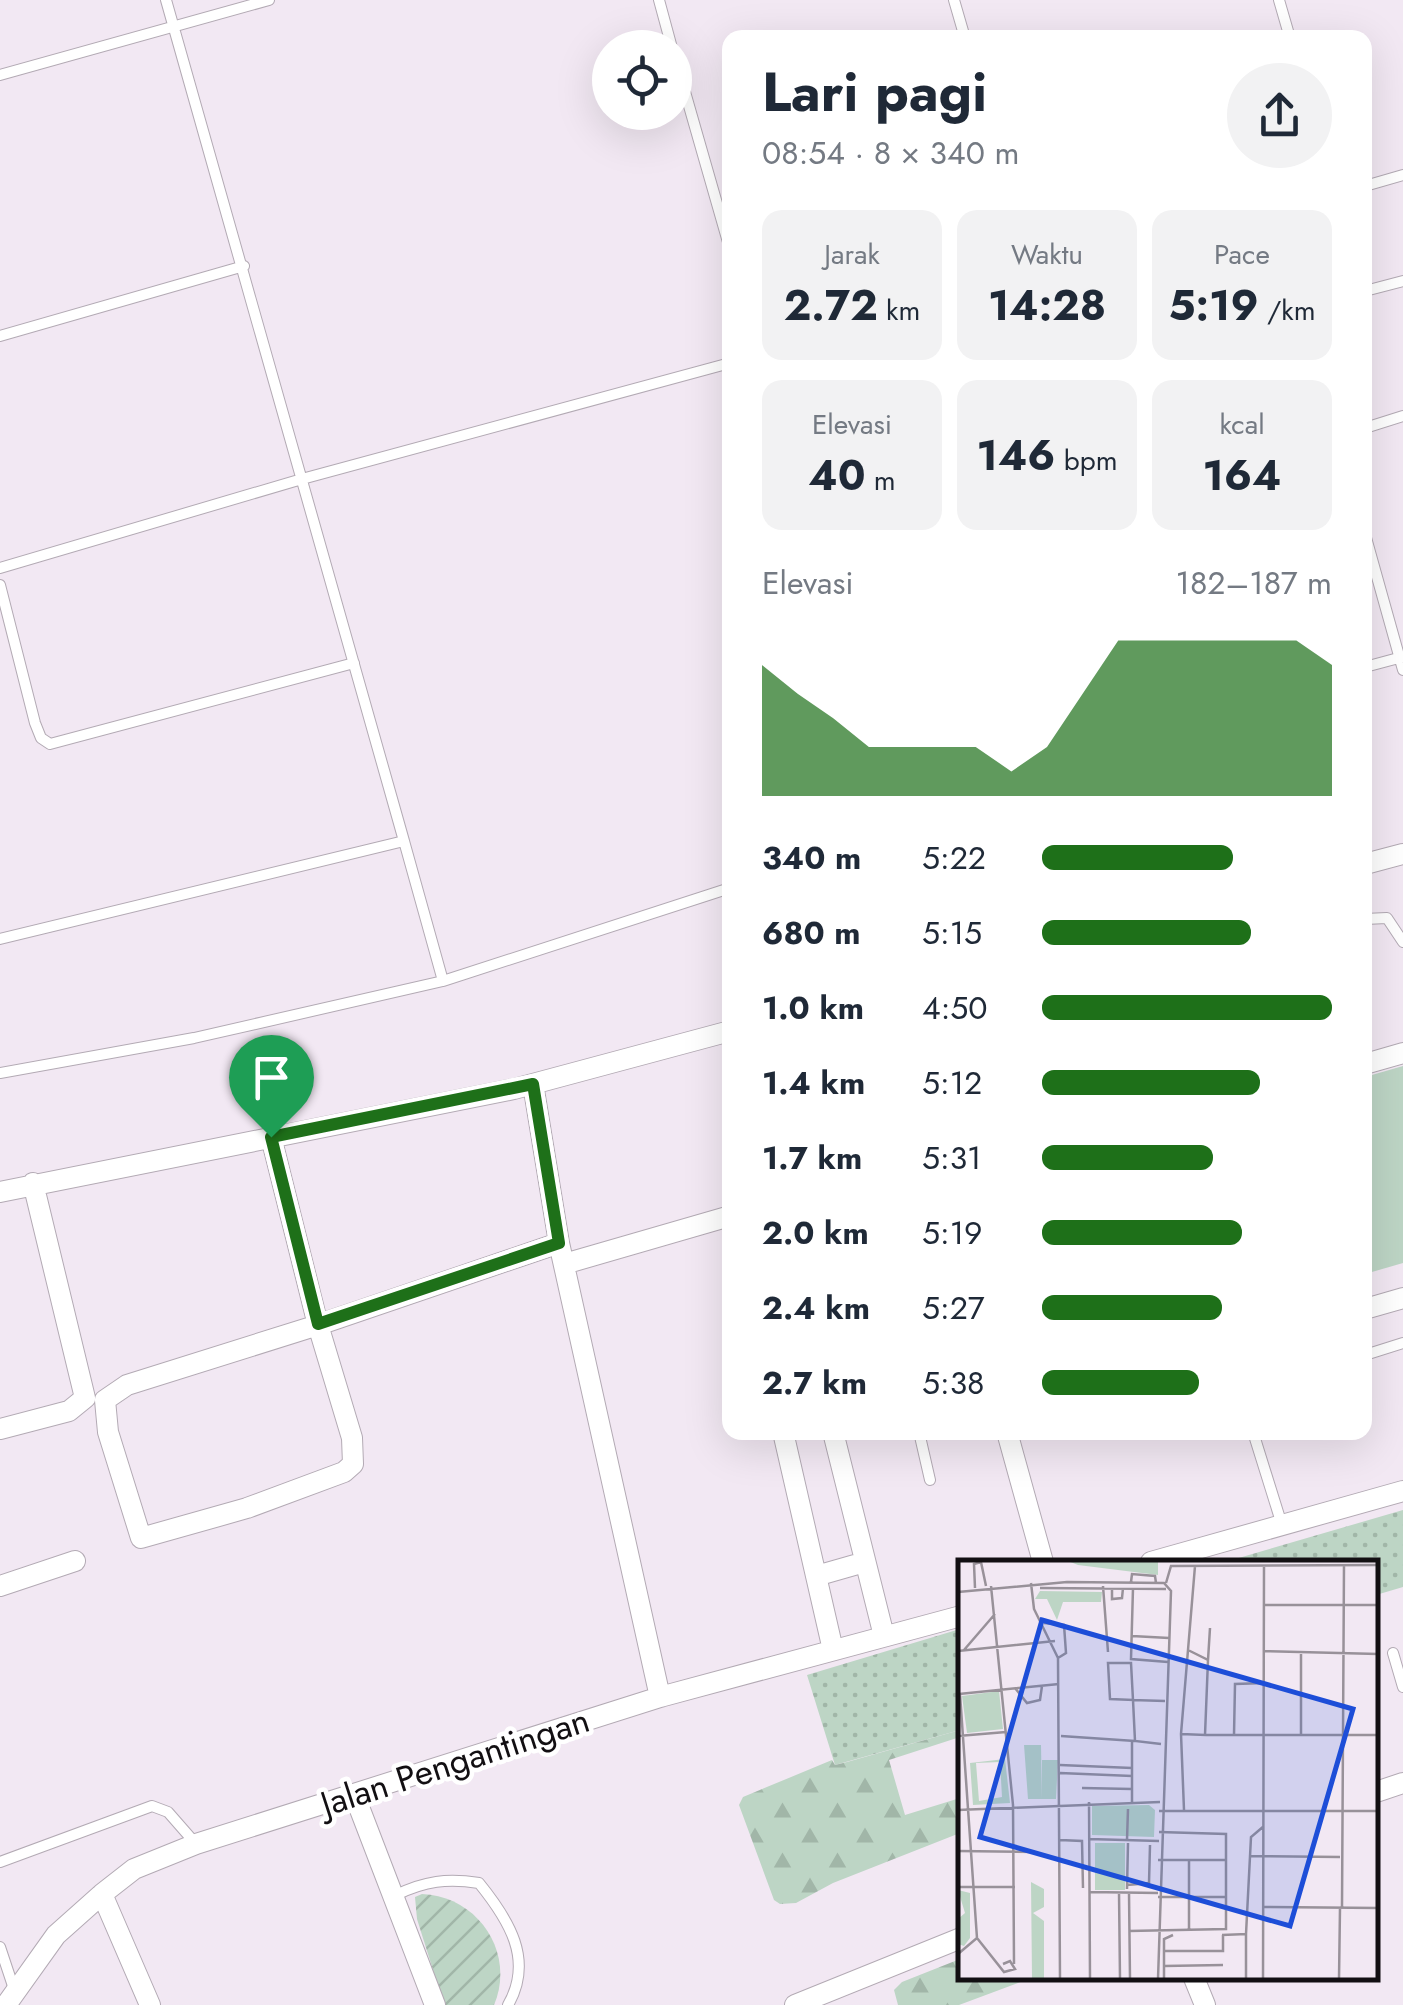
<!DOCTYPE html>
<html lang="id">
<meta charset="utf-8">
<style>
:root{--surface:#fff;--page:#f2f2f3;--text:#1f2937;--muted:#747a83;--accent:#1e7019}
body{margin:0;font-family:Jost,sans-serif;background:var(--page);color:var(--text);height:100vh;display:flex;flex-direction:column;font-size:38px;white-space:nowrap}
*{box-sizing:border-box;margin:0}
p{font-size:32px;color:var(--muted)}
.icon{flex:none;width:55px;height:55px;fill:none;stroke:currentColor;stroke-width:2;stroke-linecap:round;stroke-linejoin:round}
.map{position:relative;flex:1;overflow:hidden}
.drawer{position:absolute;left:722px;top:30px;width:650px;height:1410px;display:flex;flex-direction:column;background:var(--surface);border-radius:20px;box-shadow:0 10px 40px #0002}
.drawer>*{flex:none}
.fabs{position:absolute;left:592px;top:30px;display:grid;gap:20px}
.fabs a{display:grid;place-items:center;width:100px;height:100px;border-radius:50%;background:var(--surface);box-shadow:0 10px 40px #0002;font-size:50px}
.pin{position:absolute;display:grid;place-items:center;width:85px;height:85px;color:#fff;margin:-102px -42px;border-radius:50% 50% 50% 0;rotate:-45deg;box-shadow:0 0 10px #0007}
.pin .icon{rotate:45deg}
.round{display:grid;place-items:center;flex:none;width:105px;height:105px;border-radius:52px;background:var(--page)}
.headline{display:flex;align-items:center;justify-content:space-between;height:170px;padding:0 40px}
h1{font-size:55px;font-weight:700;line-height:75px}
.figures{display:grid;grid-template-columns:repeat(3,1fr);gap:15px;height:170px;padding:10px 40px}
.figures div{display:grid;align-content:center;border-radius:20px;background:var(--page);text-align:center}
.figures b{font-size:42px;font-weight:700}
.figures small{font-size:28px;font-weight:400}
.figures p{font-size:28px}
.chart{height:280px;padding:20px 40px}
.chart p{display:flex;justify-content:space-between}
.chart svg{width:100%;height:180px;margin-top:10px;fill:var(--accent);opacity:.7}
ul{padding:0 40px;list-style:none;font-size:32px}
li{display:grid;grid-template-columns:160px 120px 1fr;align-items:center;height:75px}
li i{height:25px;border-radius:12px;background:var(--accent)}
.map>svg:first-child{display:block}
.grass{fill:url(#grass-dots)}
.forest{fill:url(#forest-firs)}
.garden{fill:url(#garden-furrows)}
.pitch{fill:#bdd5c5}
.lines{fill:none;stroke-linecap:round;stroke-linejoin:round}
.lane-casing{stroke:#b3aab4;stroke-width:12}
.street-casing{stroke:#b3aab4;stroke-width:22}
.lane{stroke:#fff;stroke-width:10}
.street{stroke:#fff;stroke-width:20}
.route-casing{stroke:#fff;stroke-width:20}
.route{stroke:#1e7019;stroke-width:12}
.labels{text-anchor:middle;stroke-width:9;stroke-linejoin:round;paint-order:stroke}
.street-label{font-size:35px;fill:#120f12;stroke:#fff}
.inset-road{fill:none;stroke:#989199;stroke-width:2.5}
.view{fill:#1d4ed8;fill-opacity:0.15;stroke:#1d4ed8;stroke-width:5}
.inset-edge{fill:none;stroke:#120f12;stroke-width:5}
</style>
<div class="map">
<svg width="1403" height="2005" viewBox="0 0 1403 2005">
<defs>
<pattern id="grass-dots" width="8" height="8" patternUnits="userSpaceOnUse" patternTransform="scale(2.5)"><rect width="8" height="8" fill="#bdd5c5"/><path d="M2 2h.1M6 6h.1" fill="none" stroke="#a1b6a8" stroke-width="1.8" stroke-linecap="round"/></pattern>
<pattern id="forest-firs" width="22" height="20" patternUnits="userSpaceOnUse" patternTransform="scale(2.5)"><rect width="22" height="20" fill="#bdd5c5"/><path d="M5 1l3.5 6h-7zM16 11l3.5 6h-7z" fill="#a1b6a8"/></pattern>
<pattern id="garden-furrows" width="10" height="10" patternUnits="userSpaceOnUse" patternTransform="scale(2.5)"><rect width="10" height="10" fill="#bdd5c5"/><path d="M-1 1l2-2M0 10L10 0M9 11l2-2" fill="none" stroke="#a1b6a8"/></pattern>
</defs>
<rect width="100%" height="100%" fill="#f2e8f3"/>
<!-- grass -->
<path class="grass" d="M 1403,1510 L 1403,1587 L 1376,1595 L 1376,1562 L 1225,1562 Z
M 960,1629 L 960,1730 L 835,1765 L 807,1675 Z"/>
<!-- forest -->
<path class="forest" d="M 960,1730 L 960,1737 L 889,1760 L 905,1815 L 960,1798 L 960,1833 L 833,1883 L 796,1903 L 780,1904 L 774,1900 L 739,1805 L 743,1797 L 832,1760 L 835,1765 L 847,1762 Z
M 960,1959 L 961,1978 L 1031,1978 L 959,2005 L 898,2005 L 894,1990 L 902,1982 Z"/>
<!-- garden -->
<path class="garden" d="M 422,1894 C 478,1896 516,1953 494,2005 L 444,2005 L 417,1919 L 415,1897 Z"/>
<!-- pitch -->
<path class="pitch" d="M 1403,1066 L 1403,1263 L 1365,1274 L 1365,1077 Z"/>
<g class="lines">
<defs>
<path id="lane" d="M 166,0 L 404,841
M 659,0 L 672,48
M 954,0 L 965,38
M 1279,0 L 1290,38
M 675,57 L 730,249
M 0,75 L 269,0
M 1365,186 L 1403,175
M 1365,291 L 1403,281
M 0,336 L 244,266
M 1365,428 L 1403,416
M 1365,534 L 1403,670
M 0,568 L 302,479 L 730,363
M 0,585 L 35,723 L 41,738 L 50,744 L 354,663
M 1365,667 L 1402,657
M 1365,919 L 1387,918 L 1403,942
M 0,939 L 404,841 L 443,981
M 0,1073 L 194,1038 L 443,981 L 730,888
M 1365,1355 L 1403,1343
M 919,1432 L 930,1480
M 1253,1432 L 1282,1525
M 1393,1653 L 1403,1687
M 0,1862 L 152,1806 L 168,1812 L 196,1844
M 396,1895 C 425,1881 447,1878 479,1883 C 509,1920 534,1960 508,2005
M 0,1947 L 15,1992"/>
<path id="street" d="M 1365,864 L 1403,854
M 1365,1064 L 1403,1053
M 271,1137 L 318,1325 L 559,1243 L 533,1084
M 0,1192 L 514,1089 L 730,1031
M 559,1243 L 660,1697
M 564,1264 L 730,1216
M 1365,1309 L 1403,1298
M 318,1325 L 352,1438 L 353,1464 L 344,1472 L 247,1508 L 141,1538 L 108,1432 L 105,1400 L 127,1385 Z
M 0,1429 L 69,1411 L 85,1398 L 33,1183
M 783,1432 L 833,1650
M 833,1432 L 884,1636
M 1007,1432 L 1043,1562
M 1151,1562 L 1403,1491
M 816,1576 L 865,1562
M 0,1586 L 75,1561
M 1376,1792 L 1403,1783
M 354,1794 L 435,2005
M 102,1894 L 150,2005
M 1194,1978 L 1205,2005
M 6,2005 L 56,1935 L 102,1894 L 134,1869 L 196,1844 L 660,1697 L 961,1616
M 795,2005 L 961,1938"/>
</defs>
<!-- lane casing -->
<use href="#lane" class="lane-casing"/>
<!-- street casing -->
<use href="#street" class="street-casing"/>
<!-- lane -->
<use href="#lane" class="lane"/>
<!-- street -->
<use href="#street" class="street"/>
</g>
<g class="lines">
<defs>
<path id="route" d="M 533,1084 L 559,1243 L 318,1324 L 271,1137 Z"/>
</defs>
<!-- route casing -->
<use href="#route" class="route-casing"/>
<!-- route -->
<use href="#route" class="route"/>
</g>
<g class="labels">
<!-- street labels -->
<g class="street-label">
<text transform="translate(455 1762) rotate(-18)" y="12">Jalan Pengantingan</text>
</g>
</g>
<!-- overview -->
<g transform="translate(958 1560)">
<rect width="420" height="420" fill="#f2e8f3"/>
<path d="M 110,1 L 200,1 L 200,15 L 120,5 ZM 84,200 L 100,200 L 98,239 L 84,239 ZM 191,245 L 197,250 L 196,277 L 134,275 L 134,246 ZM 0,330 L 12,333 L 12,378 L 6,386 L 0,384 L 0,359 L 7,353 Z" fill="#bdd5c5"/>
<path d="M 82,31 L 144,32 L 143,42 L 105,42 L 99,60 L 89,39 L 77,39 ZM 41,131 L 45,169 L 9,173 L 4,136 ZM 66,185 L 83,185 L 84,239 L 70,239 ZM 47,199 L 52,243 L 15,245 L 12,203 ZM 42,202 L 44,237 L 21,241 L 18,203 ZM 73,322 L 86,329 L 86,347 L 75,353 L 86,361 L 86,419 L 74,419 Z" fill="#bdd5c5" fill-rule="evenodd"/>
<path d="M 137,283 L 167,283 L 167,330 L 137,330 Z" fill="#bdd5c5"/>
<path class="inset-road" d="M 173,22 L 174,14 L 197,16 L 198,23M 73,23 L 76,49 L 100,98 L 102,419M 208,23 L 213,6 L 420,5M 33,26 L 55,245 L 56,404M 145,26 L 150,92M 17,28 L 16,4 L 23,2 L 28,26M 82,28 L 208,29M 154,28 L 154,39 L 164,38 L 165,28M 175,28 L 173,99 L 210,102M 0,32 L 109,22 L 206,23 L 213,31 L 200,419M 307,45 L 420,45M 86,63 L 106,65 L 108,93 L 100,98M 174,76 L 211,78M 6,90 L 37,54M 0,91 L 97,81M 307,91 L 420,94M 343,91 L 343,175M 250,100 L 252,68M 150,103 L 173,103 L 175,140 L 152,139 ZM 57,128 L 69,143 L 82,140 L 84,126M 1,134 L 101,124M 223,174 L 247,175 L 250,100 L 230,90M 247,175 L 420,175M 276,175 L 277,124 L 307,123M 0,176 L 48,172M 103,176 L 177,181M 203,184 L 177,181 L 175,140 L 207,141M 102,205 L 174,208M 102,213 L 174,216M 124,228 L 174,229M 131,242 L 132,419M 174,242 L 174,180M 0,250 L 202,242M 226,250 L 223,174 L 237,6M 201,251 L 420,251M 131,279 L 201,281M 102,280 L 124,281 L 125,328M 169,280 L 170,249M 0,291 L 77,292M 291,296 L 382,297M 200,300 L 268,300M 231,301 L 231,371M 169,325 L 191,323 L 192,285M 0,327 L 57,327M 169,329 L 170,283M 131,332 L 200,333M 161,332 L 162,419M 171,333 L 172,419M 200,337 L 268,337M 305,347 L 420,348M 384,348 L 386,4M 171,371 L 268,369 L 268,274 L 201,272M 288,374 L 293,277 L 306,266M 264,375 L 288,374 L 288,419M 19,378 L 46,412 L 57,409 L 52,401 L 45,404M 206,391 L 265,391 L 265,375M 0,394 L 19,378 L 2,134M 206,406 L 265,405M 206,419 L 206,379 L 215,375M 305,419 L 306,6M 381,419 L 382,348"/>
<path class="view" d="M 84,60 L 395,149 L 332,366 L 22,277 Z"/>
<rect width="420" height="420" class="inset-edge"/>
</g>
</svg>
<div class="fabs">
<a><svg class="icon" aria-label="locate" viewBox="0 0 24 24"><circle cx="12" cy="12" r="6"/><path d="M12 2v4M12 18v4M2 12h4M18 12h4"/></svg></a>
</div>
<div class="pin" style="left:271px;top:1137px;background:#1e9e55"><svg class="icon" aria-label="arrive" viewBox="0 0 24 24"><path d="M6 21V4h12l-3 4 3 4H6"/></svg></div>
<section class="drawer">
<div class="headline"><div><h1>Lari pagi</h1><p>08:54 · 8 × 340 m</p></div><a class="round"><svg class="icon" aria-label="share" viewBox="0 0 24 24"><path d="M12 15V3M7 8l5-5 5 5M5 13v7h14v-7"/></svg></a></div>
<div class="figures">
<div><p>Jarak</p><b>2.72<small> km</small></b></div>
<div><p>Waktu</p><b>14:28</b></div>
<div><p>Pace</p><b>5:19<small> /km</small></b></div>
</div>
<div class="figures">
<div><p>Elevasi</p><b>40<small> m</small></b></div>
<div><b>146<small> bpm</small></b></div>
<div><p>kcal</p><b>164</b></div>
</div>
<div class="chart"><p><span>Elevasi</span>182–187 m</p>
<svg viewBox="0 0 160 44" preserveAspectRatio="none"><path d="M0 44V12L10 19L20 25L30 32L40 32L50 32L60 32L70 38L80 32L90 19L100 6L110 6L120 6L130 6L140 6L150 6L160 12V44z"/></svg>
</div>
<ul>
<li><b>340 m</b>5:22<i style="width:66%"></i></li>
<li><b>680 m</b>5:15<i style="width:72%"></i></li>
<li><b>1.0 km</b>4:50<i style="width:100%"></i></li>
<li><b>1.4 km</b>5:12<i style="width:75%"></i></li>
<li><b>1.7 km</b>5:31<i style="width:59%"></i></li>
<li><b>2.0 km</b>5:19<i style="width:69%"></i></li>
<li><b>2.4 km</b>5:27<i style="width:62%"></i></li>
<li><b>2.7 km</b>5:38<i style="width:54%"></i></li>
</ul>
</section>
</div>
